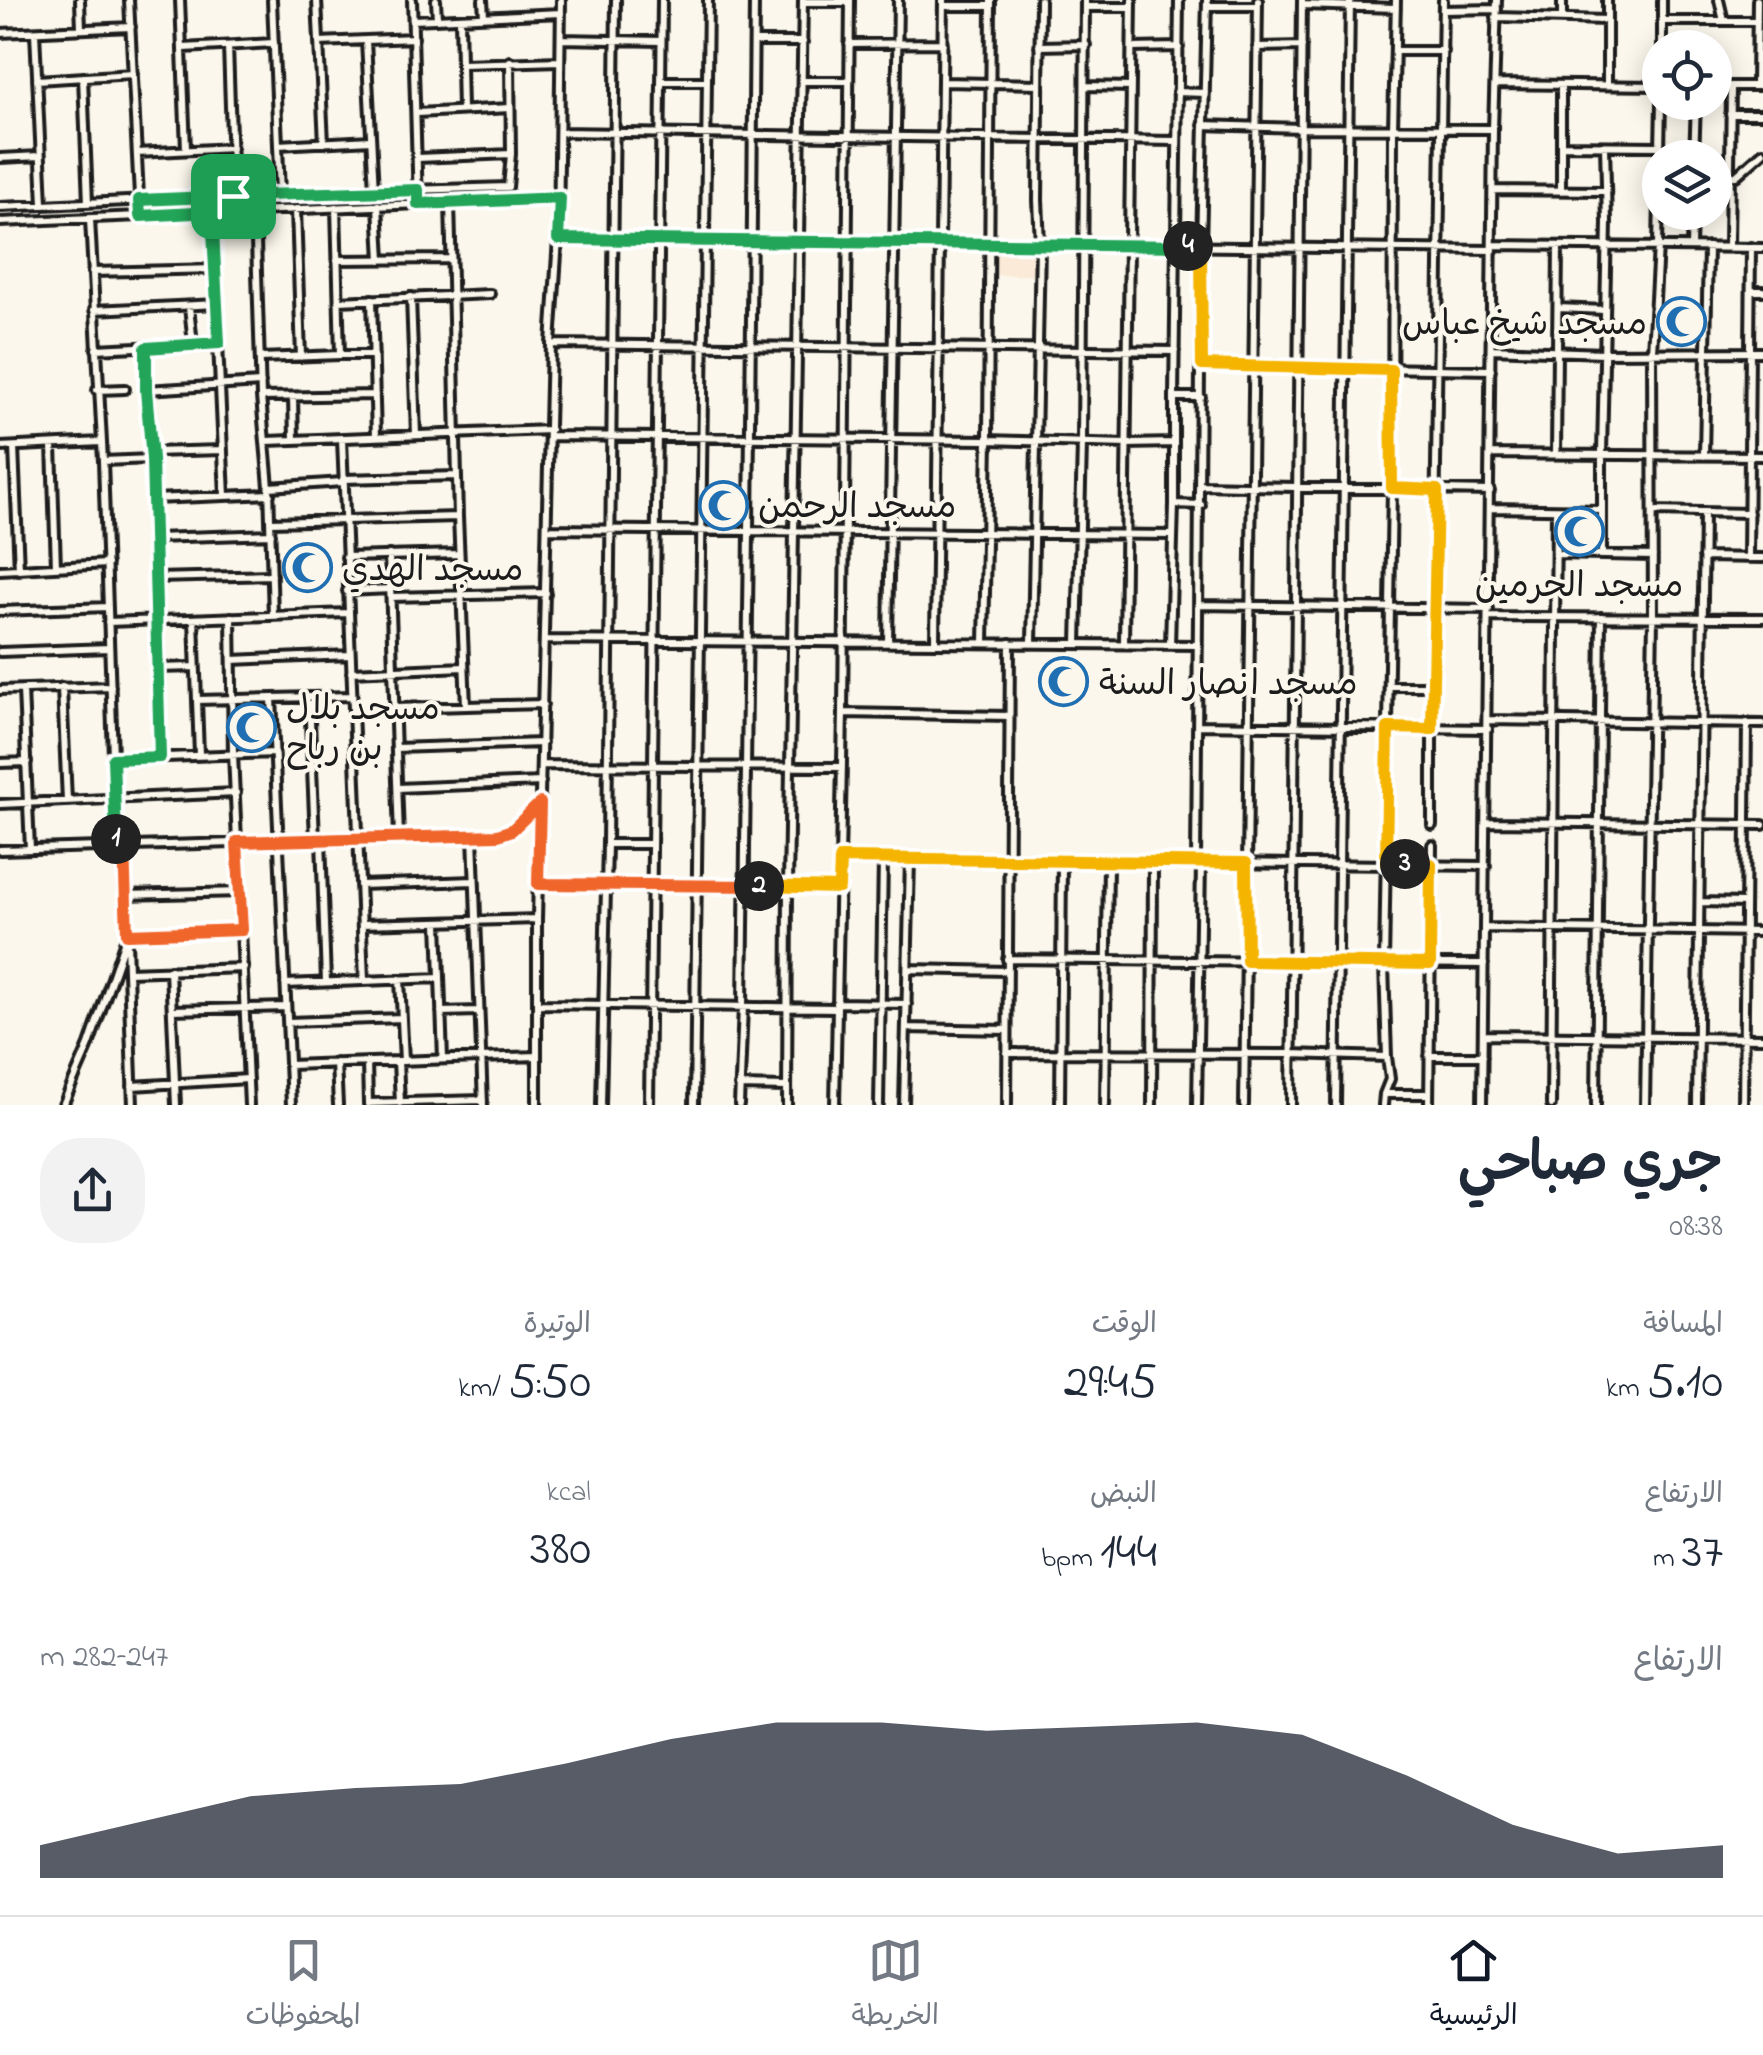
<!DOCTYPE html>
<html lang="ar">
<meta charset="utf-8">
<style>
:root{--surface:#fff;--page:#f2f2f3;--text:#1f2937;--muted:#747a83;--line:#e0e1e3;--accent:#111827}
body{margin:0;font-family:"Indie Flower","Playpen Sans Arabic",sans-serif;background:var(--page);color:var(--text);direction:rtl;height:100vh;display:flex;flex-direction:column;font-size:38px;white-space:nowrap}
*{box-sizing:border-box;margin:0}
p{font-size:32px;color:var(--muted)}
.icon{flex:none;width:55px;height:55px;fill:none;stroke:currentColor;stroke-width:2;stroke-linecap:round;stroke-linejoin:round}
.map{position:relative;height:1105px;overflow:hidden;direction:ltr}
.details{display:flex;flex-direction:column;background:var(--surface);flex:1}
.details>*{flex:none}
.fabs{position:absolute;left:1642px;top:30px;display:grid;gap:20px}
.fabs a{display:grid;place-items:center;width:90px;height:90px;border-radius:50%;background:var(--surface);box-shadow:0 5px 25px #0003;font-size:50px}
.pin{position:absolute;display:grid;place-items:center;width:85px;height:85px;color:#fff;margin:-42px;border-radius:20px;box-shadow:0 5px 15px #0006}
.km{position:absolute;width:50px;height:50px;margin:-25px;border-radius:50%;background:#222;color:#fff;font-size:28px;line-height:50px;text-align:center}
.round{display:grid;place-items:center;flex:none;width:105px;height:105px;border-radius:40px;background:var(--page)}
.head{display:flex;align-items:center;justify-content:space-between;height:170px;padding:0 40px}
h1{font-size:55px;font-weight:600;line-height:75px}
.metrics{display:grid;grid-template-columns:repeat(3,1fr);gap:15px;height:170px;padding:10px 40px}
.metrics div{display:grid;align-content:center}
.metrics b{font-size:50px;font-weight:600}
.metrics small{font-size:28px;font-weight:400}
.metrics p{font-size:28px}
.chart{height:280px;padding:20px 40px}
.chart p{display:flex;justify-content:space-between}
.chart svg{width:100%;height:180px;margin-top:10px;fill:var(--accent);opacity:.7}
.tab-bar{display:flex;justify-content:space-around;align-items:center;height:140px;border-top:2px solid var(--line);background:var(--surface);font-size:28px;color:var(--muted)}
.tab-bar a{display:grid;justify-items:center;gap:5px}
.tab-bar .on{color:var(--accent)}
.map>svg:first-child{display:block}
.built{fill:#fbead8}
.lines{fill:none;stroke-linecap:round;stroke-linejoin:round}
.minor-casing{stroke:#1c1c1c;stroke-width:14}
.minor{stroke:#fbf7ec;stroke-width:6}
.split-1-casing{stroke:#fff;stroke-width:20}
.split-2-casing{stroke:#fff;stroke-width:20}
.split-3-casing{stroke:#fff;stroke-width:20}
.split-4-casing{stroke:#fff;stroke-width:20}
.split-5-casing{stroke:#fff;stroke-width:20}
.split-1{stroke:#22a559;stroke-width:12}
.split-2{stroke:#f0652b;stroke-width:12}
.split-3{stroke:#f5b400;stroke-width:12}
.split-4{stroke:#f5b400;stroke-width:12}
.split-5{stroke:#22a559;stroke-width:12}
.labels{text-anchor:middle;stroke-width:8;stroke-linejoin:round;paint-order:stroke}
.poi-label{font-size:35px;fill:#1c1c1c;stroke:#fbf7ec;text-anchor:start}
</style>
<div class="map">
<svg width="1763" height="1105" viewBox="0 0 1763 1105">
<rect width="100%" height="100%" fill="#fbf7ec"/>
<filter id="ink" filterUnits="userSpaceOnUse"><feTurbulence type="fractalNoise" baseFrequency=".01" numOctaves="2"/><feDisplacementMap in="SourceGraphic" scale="20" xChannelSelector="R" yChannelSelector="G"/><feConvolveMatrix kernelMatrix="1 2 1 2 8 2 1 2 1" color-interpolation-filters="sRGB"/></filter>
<g filter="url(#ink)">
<!-- built -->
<path class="built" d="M 991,245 L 1038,245 L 1038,275 L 991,275 Z"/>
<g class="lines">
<defs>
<path id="minor" d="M 80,0 L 81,29
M 129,0 L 140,216
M 180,0 L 186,149
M 317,0 L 324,143
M 412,0 L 418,204
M 436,0 L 437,19
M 483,0 L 484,16
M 1719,0 L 1724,21
M 803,2 L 850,2
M 1302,5 L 1396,8
M 943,6 L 991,6
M 1207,6 L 1258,6
M 1085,7 L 1132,7
M 1443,10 L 1497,9
M 1496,17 L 1607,20
M 460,18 L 462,110
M 1562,18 L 1562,0
M 413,20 L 561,13
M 1662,21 L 1757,21
M 35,32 L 43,204
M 0,33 L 131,27
M 561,39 L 661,41
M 366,41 L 374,191
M 319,42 L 414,38
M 754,42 L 803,42
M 849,44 L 943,43
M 1039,46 L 1086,45
M 1257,47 L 1302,46
M 183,48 L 274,43
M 1132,48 L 1179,47
M 1662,48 L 1662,0
M 1395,51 L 1443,51
M 462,64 L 560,61
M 83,77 L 88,203
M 37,80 L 133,74
M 661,81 L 707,81
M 803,81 L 848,81
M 943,82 L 1039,84
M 1495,84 L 1660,86
M 1607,85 L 1607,0
M 1086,86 L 1131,87
M 1715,86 L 1763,86
M 1756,86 L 1757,0
M 1177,92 L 1205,93
M 417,113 L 510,108
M 1730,114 L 1763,114
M 1203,125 L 1302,128 L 1493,129
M 560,132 L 1177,141
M 278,145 L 371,140
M 1561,145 L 1659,146
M 137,153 L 232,148
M 0,158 L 40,156
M 418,158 L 511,154
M 1694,158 L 1696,102
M 1715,177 L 1736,176 L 1763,152
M 1494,190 L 1604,191
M 1561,191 L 1561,86
M 280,194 L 508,187 L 511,154 L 510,61
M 233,196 L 280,194 L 272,0
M 450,202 L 458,517 L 466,706
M 378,205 L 381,260
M 0,207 L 233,196 L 228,46
M 336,207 L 340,355 L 374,355
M 296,209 L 301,357
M 255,210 L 261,397 L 269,487 L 273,616
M 212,212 L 225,496
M 90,219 L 103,461 L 116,846
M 0,222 L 560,198
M 558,239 L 561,0
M 1493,245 L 1763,248
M 1691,247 L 1692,212
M 1729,247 L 1731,86
M 337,260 L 450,259
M 92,272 L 216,269
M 1751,291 L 1763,291
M 411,297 L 416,435
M 372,299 L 376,437
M 339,301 L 490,294
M 189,307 L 193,344
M 1558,308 L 1605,310
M 94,310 L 218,304
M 551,344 L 1175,351
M 145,348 L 146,390 L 152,459 L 160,757
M 96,349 L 219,343
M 1491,349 L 1604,353 L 1763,352
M 260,358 L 340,355
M 1201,365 L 1491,370
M 97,390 L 125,389
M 146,390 L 261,383
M 261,397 L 375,395
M 293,397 L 294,440
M 1174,397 L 1201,397
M 550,436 L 988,440 L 1127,444 L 1173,443
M 342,439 L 364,980
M 267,441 L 550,430
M 52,445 L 56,567
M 0,447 L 101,442
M 14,447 L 19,570
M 151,452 L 223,450
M 1490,454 L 1763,456
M 1556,454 L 1558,246
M 1704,456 L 1708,247
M 103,461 L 151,459
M 343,479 L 457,476
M 1200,485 L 1490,491
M 269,487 L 343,482
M 153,499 L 270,494
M 1174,504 L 1201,505
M 1490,508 L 1602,510
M 1653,511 L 1749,513
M 271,522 L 458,517
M 548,529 L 1173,535
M 154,538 L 271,534
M 1556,554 L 1653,556
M 389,555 L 399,837
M 1602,555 L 1602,454 L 1607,223 L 1605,146
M 346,557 L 459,554
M 1703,557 L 1763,558
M 1748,558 L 1751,247
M 0,570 L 107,564
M 155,578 L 272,575
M 347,591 L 391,589
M 391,597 L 546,593
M 1199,605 L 1489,609
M 0,611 L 108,607
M 231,617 L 233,754 L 249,1105
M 1489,617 L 1763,618
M 194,619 L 199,755
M 108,622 L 348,613
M 545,640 L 1198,645
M 888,642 L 898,0
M 935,642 L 943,0
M 984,643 L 988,440 L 991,0
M 1032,643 L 1040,244 L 1038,200 L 1040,0
M 1077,644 L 1082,444 L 1085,0
M 1124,644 L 1132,0
M 1170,645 L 1174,504 L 1174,397 L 1179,0
M 0,652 L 109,648
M 232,660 L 350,655
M 157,668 L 195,667
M 351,672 L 464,667
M 1389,686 L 1434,686
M 62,687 L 67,801
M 0,690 L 111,686
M 23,690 L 30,849
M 309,697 L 315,839
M 272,698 L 291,1105
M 197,700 L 352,696
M 395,708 L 543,704
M 843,713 L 1009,716
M 1488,720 L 1763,724
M 1197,725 L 1488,729
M 396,748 L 542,743
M 113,759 L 274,753
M 0,763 L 27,762
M 542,765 L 842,767
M 398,788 L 541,782
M 0,804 L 236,793
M 1486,822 L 1763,825
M 1432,825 L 1432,729 L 1443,0
M 473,836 L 483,1105
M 321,839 L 326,982
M 607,844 L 652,844
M 124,846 L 128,972 L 244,968
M 0,850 L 499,835 L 512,830 L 540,803
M 840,859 L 1486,866
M 1196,863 L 1201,246 L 1207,0
M 539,884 L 839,888
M 360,885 L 474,881
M 126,895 L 241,892
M 1700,902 L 1745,903
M 438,922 L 443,1059
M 362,924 L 537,919
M 1485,928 L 1763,932
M 127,934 L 242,930
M 1007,959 L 1484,964
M 908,969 L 1008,971
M 170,970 L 176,1105
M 128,972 L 133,1105
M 400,979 L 404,1061
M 285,984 L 440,978
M 836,1003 L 907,1004
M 537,1004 L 836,1008
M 172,1010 L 286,1007
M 441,1012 L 479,1011
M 288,1022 L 402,1018
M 906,1028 L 1007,1030
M 1484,1035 L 1763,1038
M 1007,1053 L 1291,1054 L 1387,1057
M 1429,1056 L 1483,1056
M 398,1061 L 400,1103
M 367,1062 L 368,1104
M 336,1063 L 338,1105
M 289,1065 L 537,1056
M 132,1086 L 248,1079
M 739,1086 L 787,1087
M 1384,1094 L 1429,1094
M 368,1103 L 483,1100
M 63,1105 L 89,1045 L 125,940
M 537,1105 L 537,919 L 551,344 L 558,239 L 1493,250
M 601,1105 L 607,844 L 616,0
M 649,1105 L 662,0
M 694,1105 L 708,0
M 739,1105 L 743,1006 L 749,532 L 754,0
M 787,1105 L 788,887 L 803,0
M 835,1105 L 843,713 L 850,0
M 879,1105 L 883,859
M 904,1105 L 910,859
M 1007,1105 L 1010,643
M 1060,1105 L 1062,861
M 1105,1105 L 1108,862
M 1152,1105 L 1153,862
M 1197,1105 L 1201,863
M 1244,1105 L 1258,0
M 1291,1105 L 1302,0
M 1336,1105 L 1350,0
M 1383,1105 L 1384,1094 L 1390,1079 L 1387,1057 L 1384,965 L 1392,488 L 1393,129 L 1396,0
M 1429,1105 L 1432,845
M 1482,1105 L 1493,129 L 1497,0
M 1551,1105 L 1556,510
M 1596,1105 L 1601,617
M 1645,1105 L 1653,617 L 1652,352 L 1658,246 L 1661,102
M 1697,1105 L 1704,512
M 1743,1105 L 1747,723"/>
</defs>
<!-- minor casing -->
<use href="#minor" class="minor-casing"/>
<!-- minor -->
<use href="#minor" class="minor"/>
</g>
</g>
<g class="lines" filter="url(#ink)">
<defs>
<path id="split-1" d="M 116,839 L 113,759 L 160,757 L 152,459 L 146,390 L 146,348 L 219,343 L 212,212 L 140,216 L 139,200 L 233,196"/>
<path id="split-2" d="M 116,839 L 116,846 L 124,846 L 127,934 L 242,930 L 237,842 L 498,835 L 512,830 L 540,803 L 538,884 L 759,886"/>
<path id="split-3" d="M 759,886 L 839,888 L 840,858 L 1246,863 L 1247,961 L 1430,964 L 1431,864 L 1405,864"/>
<path id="split-4" d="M 1188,246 L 1201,246 L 1202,365 L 1391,370 L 1392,488 L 1437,490 L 1432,729 L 1388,728 L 1386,864 L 1405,864"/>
<path id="split-5" d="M 233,196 L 418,190 L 418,204 L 560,198 L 558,239 L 1188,246"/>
</defs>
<!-- split-1 casing -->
<use href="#split-1" class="split-1-casing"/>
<!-- split-2 casing -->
<use href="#split-2" class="split-2-casing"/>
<!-- split-3 casing -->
<use href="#split-3" class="split-3-casing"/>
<!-- split-4 casing -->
<use href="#split-4" class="split-4-casing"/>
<!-- split-5 casing -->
<use href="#split-5" class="split-5-casing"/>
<!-- split-1 -->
<use href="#split-1" class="split-1"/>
<!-- split-2 -->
<use href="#split-2" class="split-2"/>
<!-- split-3 -->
<use href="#split-3" class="split-3"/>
<!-- split-4 -->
<use href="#split-4" class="split-4"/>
<!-- split-5 -->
<use href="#split-5" class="split-5"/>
</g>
<!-- icons -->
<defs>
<symbol id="mosque-ring" viewBox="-11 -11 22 22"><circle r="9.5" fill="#fbf7ec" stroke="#1f6fb2" stroke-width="1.5"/><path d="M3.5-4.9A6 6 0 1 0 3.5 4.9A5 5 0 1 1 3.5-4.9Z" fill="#1f6fb2"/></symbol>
</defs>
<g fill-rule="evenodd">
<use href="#mosque-ring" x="1654" y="294" width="55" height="55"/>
<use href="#mosque-ring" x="696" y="478" width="55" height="55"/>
<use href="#mosque-ring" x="1552" y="504" width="55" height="55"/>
<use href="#mosque-ring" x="280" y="540" width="55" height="55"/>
<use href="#mosque-ring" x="1036" y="654" width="55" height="55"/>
<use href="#mosque-ring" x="224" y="700" width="55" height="55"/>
</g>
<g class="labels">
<!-- poi labels -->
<g class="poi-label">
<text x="1647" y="334" text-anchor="end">مسجد شيخ عباس</text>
<text x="758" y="517">مسجد الرحمن</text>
<text x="342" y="580">مسجد الهدي</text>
<text x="1579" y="596" text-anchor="middle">مسجد الحرمين</text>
<text x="1099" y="694">مسجد انصار السنة</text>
<text x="286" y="719">مسجد بلال<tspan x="286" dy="40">بن رباح</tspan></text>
</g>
</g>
</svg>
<div class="fabs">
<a><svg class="icon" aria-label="locate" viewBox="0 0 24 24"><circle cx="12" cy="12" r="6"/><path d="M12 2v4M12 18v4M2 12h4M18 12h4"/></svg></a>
<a><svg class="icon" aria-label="layers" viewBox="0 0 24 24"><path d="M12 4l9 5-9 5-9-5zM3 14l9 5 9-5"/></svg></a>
</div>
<div class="pin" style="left:233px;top:196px;background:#1e9e55"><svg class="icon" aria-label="arrive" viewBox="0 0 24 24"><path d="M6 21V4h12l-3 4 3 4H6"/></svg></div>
<b class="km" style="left:116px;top:839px">1</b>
<b class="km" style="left:759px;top:886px">2</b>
<b class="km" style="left:1405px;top:864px">3</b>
<b class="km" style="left:1188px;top:246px">4</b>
</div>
<section class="details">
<div class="head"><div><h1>جري صباحي</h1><p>08:38</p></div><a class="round"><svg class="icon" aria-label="share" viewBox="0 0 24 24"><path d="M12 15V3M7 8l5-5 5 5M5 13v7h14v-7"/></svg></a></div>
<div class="metrics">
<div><p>المسافة</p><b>5.10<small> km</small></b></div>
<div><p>الوقت</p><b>29:45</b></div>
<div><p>الوتيرة</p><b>5:50<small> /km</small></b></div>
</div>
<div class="metrics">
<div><p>الارتفاع</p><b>37<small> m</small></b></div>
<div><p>النبض</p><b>144<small> bpm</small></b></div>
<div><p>kcal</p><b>380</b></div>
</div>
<div class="chart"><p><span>الارتفاع</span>247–282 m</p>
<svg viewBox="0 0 160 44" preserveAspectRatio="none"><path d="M0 44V36L10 30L20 24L30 22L40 21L50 16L60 10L70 6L80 6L90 8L100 7L110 6L120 9L130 19L140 31L150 38L160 36V44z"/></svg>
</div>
</section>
<nav class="tab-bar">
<a class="on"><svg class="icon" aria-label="home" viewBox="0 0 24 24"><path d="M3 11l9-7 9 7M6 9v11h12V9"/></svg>الرئيسية</a>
<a><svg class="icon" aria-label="map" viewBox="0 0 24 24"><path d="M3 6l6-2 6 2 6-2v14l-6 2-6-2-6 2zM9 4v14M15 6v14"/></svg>الخريطة</a>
<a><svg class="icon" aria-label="saved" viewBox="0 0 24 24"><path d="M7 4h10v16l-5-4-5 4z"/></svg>المحفوظات</a>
</nav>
